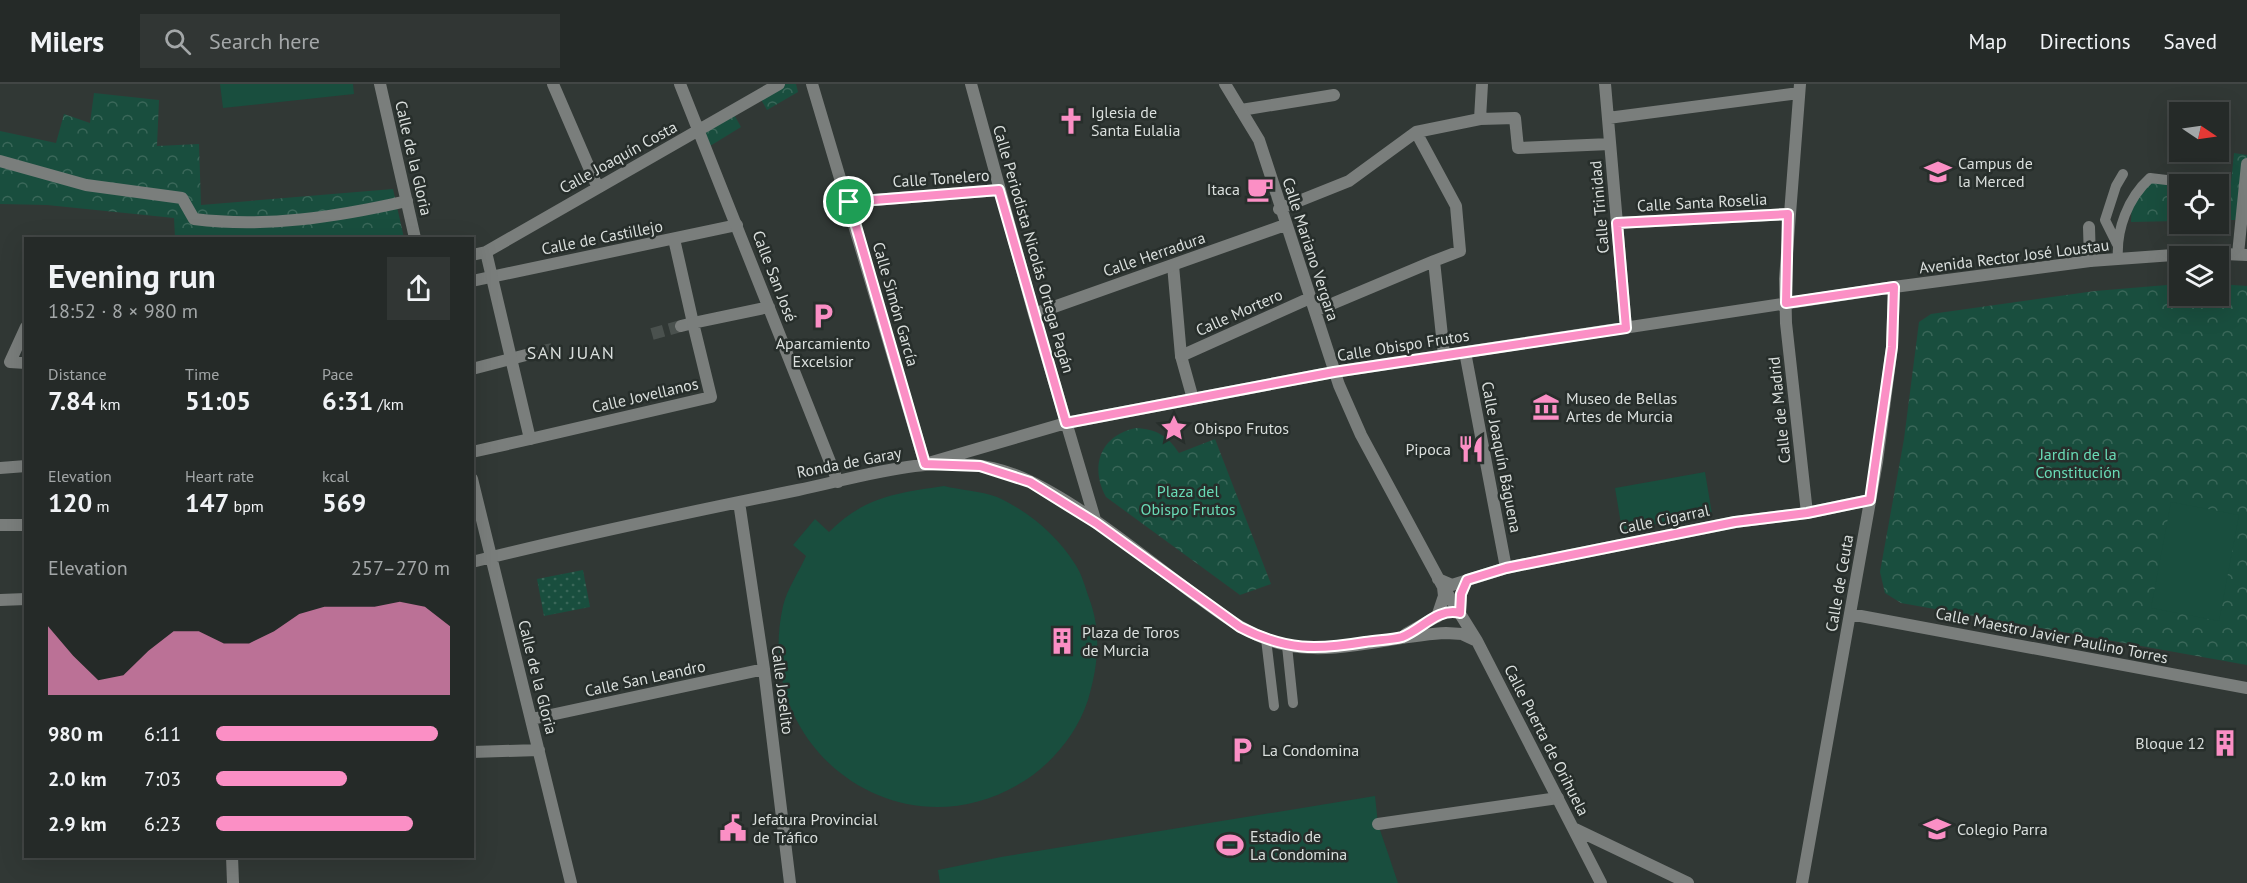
<!DOCTYPE html>
<meta charset="utf-8">
<style>
:root{--surface:#252a28;--page:#313634;--text:#f1f3f6;--muted:#a3a7a8;--line:#424645;--accent:#fb8fc5}
body{margin:0;font-family:"PT Sans",sans-serif;background:var(--page);color:var(--text);height:100vh;display:flex;flex-direction:column;font-size:22px;white-space:nowrap}
*{box-sizing:border-box;margin:0}
p{font-size:20px;color:var(--muted)}
.icon{flex:none;width:33px;height:33px;fill:none;stroke:currentColor;stroke-width:2;stroke-linecap:round;stroke-linejoin:round}
.map{position:relative;flex:1;overflow:hidden}
.panel{position:absolute;left:24px;top:153px;width:450px;height:621px;display:flex;flex-direction:column;background:var(--surface);border-radius:0px;box-shadow:0 6px 24px #0002,0 0 0 2px var(--line)}
.panel>*{flex:none}
.needle{width:39px;rotate:103deg}
.tools{position:absolute;left:2169px;top:18px;display:grid;gap:12px}
.tools a{display:grid;place-items:center;width:60px;height:60px;border-radius:0px;background:var(--surface);box-shadow:0 6px 24px #0002,0 0 0 2px var(--line);font-size:30px}
.pin{position:absolute;display:grid;place-items:center;width:51px;height:51px;color:#fff;margin:-26px;border:3px solid #fff;border-radius:50%;box-shadow:0 2px 6px #0007}
.round{display:grid;place-items:center;flex:none;width:63px;height:63px;border-radius:0px;background:var(--page)}
.headline{display:flex;align-items:center;justify-content:space-between;height:102px;padding:0 24px}
h1{font-size:33px;font-weight:600;line-height:45px}
.metrics{display:grid;grid-template-columns:repeat(3,1fr);gap:9px;height:102px;padding:6px 24px}
.metrics div{display:grid;align-content:center}
.metrics b{font-size:26px;font-weight:600}
.metrics small{font-size:16px;font-weight:400}
.metrics p{font-size:16px}
.chart{height:168px;padding:12px 24px}
.chart p{display:flex;justify-content:space-between}
.chart svg{width:100%;height:108px;margin-top:6px;fill:var(--accent);opacity:.7}
ul{padding:0 24px;list-style:none;font-size:20px}
li{display:grid;grid-template-columns:96px 72px 1fr;align-items:center;height:45px}
li i{height:15px;border-radius:8px;background:var(--accent)}
header{display:flex;align-items:center;gap:36px;box-sizing:border-box;height:84px;padding:0 30px;background:var(--surface);border-bottom:2px solid var(--line)}
header strong{font-size:28px}
nav{display:flex;gap:33px;margin-inline-start:auto;font-size:21px}
.search{width:420px;height:54px;background:var(--page);display:flex;align-items:center;gap:15px;box-sizing:border-box;padding:0 21px;border-radius:0px;color:var(--muted);font-size:22px}
.map>svg:first-child{display:block}
.grass{fill:url(#grass-dots)}
.forest{fill:url(#forest-crowns)}
.garden{fill:#194e3e}
.lines{fill:none;stroke-linecap:round;stroke-linejoin:round}
.pedestrian-tunnel{stroke:#4a514e;stroke-width:12;stroke-dasharray:12 6;stroke-linecap:butt}
.service{stroke:#7a7e7c;stroke-width:10}
.pedestrian{stroke:#7a7e7c;stroke-width:12}
.minor{stroke:#7a7e7c;stroke-width:12}
.route-casing{stroke:#fff;stroke-width:12}
.route{stroke:#fb8fc5;stroke-width:8}
.labels{text-anchor:middle;stroke-width:5;stroke-linejoin:round;paint-order:stroke}
.poi-label{font-size:16px;fill:#dadfdd;stroke:#272e2b;text-anchor:start}
.street-label{font-size:16px;fill:#dadfdd;stroke:#272e2b}
.park-label{font-size:16px;fill:#69dbb6;stroke:#272e2b}
.neighbourhood-label{font-size:18px;letter-spacing:1.5px;fill:#dadfdd;stroke:#272e2b}
</style>
<header>
<strong>Milers</strong>
<div class="search"><svg class="icon" aria-label="search" viewBox="0 0 24 24"><circle cx="10" cy="10" r="6"/><path d="M15 15l6 6"/></svg>Search here</div>
<nav><a>Map</a><a>Directions</a><a>Saved</a></nav>
</header>
<div class="map">
<svg width="2247" height="799" viewBox="0 0 2247 799">
<defs>
<pattern id="grass-dots" width="8" height="8" patternUnits="userSpaceOnUse" patternTransform="scale(1.5)"><rect width="8" height="8" fill="#194e3e"/><path d="M2 2h.1M6 6h.1" fill="none" stroke="#3a6759" stroke-width="1.8" stroke-linecap="round"/></pattern>
<pattern id="forest-crowns" width="20" height="18" patternUnits="userSpaceOnUse" patternTransform="scale(1.5)"><rect width="20" height="18" fill="#194e3e"/><path d="M2 6a3 3 0 1 1 6 0M12 15a3 3 0 1 1 6 0" fill="none" stroke="#3a6759"/></pattern>
</defs>
<rect width="100%" height="100%" fill="#313835"/>
<!-- grass -->
<path class="grass" d="M 583,486 L 590,523 L 544,532 L 537,495 Z"/>
<!-- forest -->
<path class="forest" d="M 779,0 L 796,0 L 798,8 L 767,26 L 759,12 Z
M 94,9 L 159,16 L 157,62 L 199,60 L 201,121 L 393,105 L 404,154 L 175,154 L 174,134 L 47,121 L 0,120 L 0,47 L 56,59 L 64,30 L 90,39 Z
M 732,27 L 741,43 L 710,62 L 704,48 Z
M 2234,69 L 2247,71 L 2243,136 L 2219,136 L 2217,100 L 2231,99 Z
M 2150,94 L 2180,100 L 2179,137 L 2131,138 L 2132,114 Z
M 2179,200 L 2180,212 L 2218,212 L 2219,200 L 2247,202 L 2247,581 L 1901,519 L 1885,509 L 1880,488 L 1904,355 L 1919,238 L 1931,230 L 2095,207 Z
M 1136,344 C 1156,345 1168,352 1179,369 L 1215,355 L 1271,500 L 1240,511 L 1106,413 C 1089,382 1101,351 1136,344 Z"/>
<!-- garden -->
<path class="garden" d="M 220,0 L 353,0 L 354,10 L 223,24 Z
M 1705,388 L 1712,430 L 1622,446 L 1615,404 Z
M 944,402 C 960,406 981,407 997,413 C 1028,427 1057,451 1075,480 C 1082,490 1085,503 1089,514 C 1102,548 1098,582 1088,616 C 1078,646 1058,672 1033,691 C 909,780 750,670 783,522 C 787,505 799,488 806,472 L 793,461 L 815,435 L 829,448 C 864,413 896,409 944,402 Z
M 2171,418 L 2239,431 L 2219,537 L 2151,524 Z
M 1375,712 L 1378,740 L 1398,799 L 940,799 L 938,786 L 1001,773 Z"/>
<g class="lines">
<!-- pedestrian-tunnel -->
<path class="pedestrian-tunnel" d="M 652,250 L 681,242
M 526,271 L 552,265"/>
<!-- service -->
<path class="service" d="M 2117,160 L 2105,136 L 2116,102 L 2123,90
M 2118,175 C 2116,145 2128,114 2150,94 L 2200,100
M 1266,555 L 1274,622
M 1287,562 L 1293,619"/>
<!-- pedestrian -->
<path class="pedestrian" d="M 1241,26 L 1334,11
M 0,77 L 86,101 L 182,114 L 194,135 C 266,144 336,133 407,117
M 2089,143 L 2090,177
M 674,155 L 693,239 L 681,242
M 2238,170 L 2247,80
M 1173,181 L 1181,272 L 1193,315
M 472,197 L 737,141
M 1465,268 L 1506,484
M 472,285 L 526,271
M 472,368 L 530,355
M 1378,740 L 1558,714"/>
<!-- minor -->
<path class="minor" d="M 380,0 L 415,154
M 553,0 L 597,102
M 680,0 L 838,398
M 812,0 L 925,380
M 971,0 L 1034,230 L 1096,439
M 1225,0 L 1259,56 L 1339,301 L 1361,351 L 1443,503 L 1444,512 L 1437,533
M 1605,0 L 1626,244
M 1800,0 L 1785,195 L 1786,239 L 1807,429
M 1608,34 L 1799,9
M 1480,35 L 1482,0
M 1416,48 L 1456,122 L 1460,167 L 1434,177
M 849,118 L 999,106
M 1279,125 L 1349,97 L 1416,48 L 1480,35 L 1515,34 L 1518,64 L 1610,60
M 1617,139 L 1788,130
M 486,168 L 530,355 L 711,313 L 693,239 L 769,223
M 472,171 L 486,168 L 779,0
M 1315,227 L 1434,177 L 1444,271
M 1034,230 L 1285,141
M 26,243 L 10,278 L 26,279
M 1181,272 L 1310,214
M 925,380 L 1066,339 L 1334,288 L 1894,203 L 2090,177 L 2201,169 L 2247,171
M 0,384 L 26,382
M 472,395 L 571,799
M 739,418 L 764,585 L 790,799
M 0,441 L 26,441
M 472,478 C 580,451 689,428 798,406 C 861,393 929,370 993,384 C 1057,398 1145,475 1199,514 C 1226,534 1253,554 1286,561 C 1335,572 1395,551 1446,549 L 1462,550 L 1477,557
M 1438,495 L 1452,501 L 1506,484 L 1735,438 L 1807,429 L 1870,416
M 1444,504 L 1477,557 L 1601,799
M 0,516 L 26,515
M 1460,529 L 1461,510 L 1467,496
M 1850,530 L 2247,604
M 1406,550 L 1443,529
M 532,635 L 764,585
M 472,668 L 539,666
M 1575,745 L 1688,799
M 232,772 L 233,799
M 1802,799 L 1877,378 L 1892,263 L 1894,203"/>
</g>
<g class="lines">
<defs>
<path id="route" d="M 999,106 L 1066,339 L 1334,288 L 1626,244 L 1617,139 L 1788,130 L 1786,219 L 1894,203 L 1892,263 L 1870,416 L 1807,429 L 1735,438 L 1506,484 L 1467,496 L 1461,510 L 1460,529 C 1438,523 1421,546 1402,553 C 1391,556 1377,556 1365,558 C 1317,566 1286,567 1240,543 L 1096,439 L 1030,398 L 980,382 L 925,380 L 849,118 Z"/>
</defs>
<!-- route casing -->
<use href="#route" class="route-casing"/>
<!-- route -->
<use href="#route" class="route"/>
</g>
<!-- icons -->
<defs>
<symbol id="church-bare" viewBox="-9 -9 18 18"><path d="M-1.2-6h2.4v3.5h3.3v2.4h-3.3V6h-2.4V-.1h-3.3v-2.4h3.3Z" fill="#fb8fc5" stroke="#272e2b" stroke-width="2.5" paint-order="stroke"/></symbol>
<symbol id="university-bare" viewBox="-9 -9 18 18"><path d="M0-5L7-2L0 1L-7-2ZM-4 1L0 2.5L4 1V4Q0 6-4 4Z" fill="#fb8fc5" stroke="#272e2b" stroke-width="2.5" paint-order="stroke"/></symbol>
<symbol id="cafe-bare" viewBox="-9 -9 18 18"><path d="M-5.5-4.5H6V0H3Q3 3.5 0 3.5H-2.5Q-5.5 3.5-5.5 0ZM3-3.2v2h1.7v-2ZM-6 4.5H4V6H-6Z" fill="#fb8fc5" stroke="#272e2b" stroke-width="2.5" paint-order="stroke"/></symbol>
<symbol id="parking-bare" viewBox="-9 -9 18 18"><path d="M-3.5-5.5H1a3.5 3.5 0 0 1 0 7H-1V5.5H-3.5ZM-1-3.4V-.6H.8a1.4 1.4 0 0 0 0-2.8Z" fill="#fb8fc5" stroke="#272e2b" stroke-width="2.5" paint-order="stroke"/></symbol>
<symbol id="museum-bare" viewBox="-9 -9 18 18"><path d="M0-6L6-3V-2H-6V-3ZM-5-1h2V3h-2ZM-1-1h2V3h-2ZM3-1h2V3H3ZM-6 4H6V6H-6Z" fill="#fb8fc5" stroke="#272e2b" stroke-width="2.5" paint-order="stroke"/></symbol>
<symbol id="sight-bare" viewBox="-9 -9 18 18"><path d="M0-6L1.8-2.2L6-1.7L2.9 1.2L3.7 5.4L0 3.3L-3.7 5.4L-2.9 1.2L-6-1.7L-1.8-2.2Z" fill="#fb8fc5" stroke="#272e2b" stroke-width="2.5" paint-order="stroke"/></symbol>
<symbol id="restaurant-bare" viewBox="-9 -9 18 18"><path d="M-5-6h1v4h1v-4h1v4h1v-4h1v5L-1.5 .5V6h-2V.5L-5-1ZM5-6V6H3V1.5H1.5Q1.5-4 5-6Z" fill="#fb8fc5" stroke="#272e2b" stroke-width="2.5" paint-order="stroke"/></symbol>
<symbol id="building-bare" viewBox="-9 -9 18 18"><path d="M-4-6H4V6H1V3H-1V6H-4ZM-2.5-4.3h1.7v1.8h-1.7ZM.8-4.3h1.7v1.8H.8ZM-2.5-1h1.7V.8h-1.7ZM.8-1h1.7V.8H.8Z" fill="#fb8fc5" stroke="#272e2b" stroke-width="2.5" paint-order="stroke"/></symbol>
<symbol id="civic-bare" viewBox="-9 -9 18 18"><path d="M-.6-6.5H3V-4.5H.6V-3L4-1V1h2V6H-6V1h2V-1L-.6-3ZM-1.2 2.5V6h2.4V2.5Z" fill="#fb8fc5" stroke="#272e2b" stroke-width="2.5" paint-order="stroke"/></symbol>
<symbol id="school-bare" viewBox="-9 -9 18 18"><path d="M0-5L7-2L0 1L-7-2ZM-4 1L0 2.5L4 1V4Q0 6-4 4Z" fill="#fb8fc5" stroke="#272e2b" stroke-width="2.5" paint-order="stroke"/></symbol>
<symbol id="stadium-bare" viewBox="-9 -9 18 18"><path d="M0-5a6.5 5 0 1 0 0 10a6.5 5 0 1 0 0-10ZM-3.5-1.8h7v3.6h-7Z" fill="#fb8fc5" stroke="#272e2b" stroke-width="2.5" paint-order="stroke"/></symbol>
</defs>
<g fill-rule="evenodd">
<use href="#church-bare" x="1052" y="18" width="38" height="38"/>
<use href="#university-bare" x="1919" y="69" width="38" height="38"/>
<use href="#cafe-bare" x="1241" y="86" width="38" height="38"/>
<use href="#parking-bare" x="804" y="213" width="38" height="38"/>
<use href="#museum-bare" x="1527" y="304" width="38" height="38"/>
<use href="#sight-bare" x="1155" y="325" width="38" height="38"/>
<use href="#restaurant-bare" x="1452" y="346" width="38" height="38"/>
<use href="#building-bare" x="1043" y="538" width="38" height="38"/>
<use href="#building-bare" x="2206" y="640" width="38" height="38"/>
<use href="#parking-bare" x="1223" y="647" width="38" height="38"/>
<use href="#civic-bare" x="714" y="725" width="38" height="38"/>
<use href="#school-bare" x="1918" y="726" width="38" height="38"/>
<use href="#stadium-bare" x="1211" y="742" width="38" height="38"/>
</g>
<g class="labels">
<!-- poi labels -->
<g class="poi-label">
<text x="1091" y="34">Iglesia de<tspan x="1091" dy="18">Santa Eulalia</tspan></text>
<text x="1958" y="85">Campus de<tspan x="1958" dy="18">la Merced</tspan></text>
<text x="1240" y="111" text-anchor="end">Itaca</text>
<text x="823" y="265" text-anchor="middle">Aparcamiento<tspan x="823" dy="18">Excelsior</tspan></text>
<text x="1566" y="320">Museo de Bellas<tspan x="1566" dy="18">Artes de Murcia</tspan></text>
<text x="1194" y="350">Obispo Frutos</text>
<text x="1451" y="371" text-anchor="end">Pipoca</text>
<text x="1082" y="554">Plaza de Toros<tspan x="1082" dy="18">de Murcia</tspan></text>
<text x="2205" y="665" text-anchor="end">Bloque 12</text>
<text x="1262" y="672">La Condomina</text>
<text x="753" y="741">Jefatura Provincial<tspan x="753" dy="18">de Tráfico</tspan></text>
<text x="1957" y="751">Colegio Parra</text>
<text x="1250" y="758">Estadio de<tspan x="1250" dy="18">La Condomina</tspan></text>
</g>
<!-- street labels -->
<g class="street-label">
<text transform="translate(618 73) rotate(-29)" y="6">Calle Joaquín Costa</text>
<text transform="translate(414 74) rotate(77)" y="6">Calle de la Gloria</text>
<text transform="translate(941 94) rotate(-4)" y="6">Calle Tonelero</text>
<text transform="translate(1702 118) rotate(-3)" y="6">Calle Santa Roselia</text>
<text transform="translate(1599 123) rotate(-95)" y="6">Calle Trinidad</text>
<text transform="translate(602 153) rotate(-11)" y="6">Calle de Castillejo</text>
<text transform="translate(1034 165) rotate(74)" y="6">Calle Periodista Nicolás Ortega Pagán</text>
<text transform="translate(1311 165) rotate(72)" y="6">Calle Mariano Vergara</text>
<text transform="translate(1154 170) rotate(-19)" y="6">Calle Herradura</text>
<text transform="translate(2014 172) rotate(-7)" y="6">Avenida Rector José Loustau</text>
<text transform="translate(775 192) rotate(69)" y="6">Calle San José</text>
<text transform="translate(896 220) rotate(74)" y="6">Calle Simón García</text>
<text transform="translate(1239 228) rotate(-24)" y="6">Calle Mortero</text>
<text transform="translate(1403 261) rotate(-9)" y="6">Calle Obispo Frutos</text>
<text transform="translate(645 311) rotate(-13)" y="6">Calle Jovellanos</text>
<text transform="translate(1779 326) rotate(-96)" y="6">Calle de Madrid</text>
<text transform="translate(1502 373) rotate(79)" y="6">Calle Joaquín Báguena</text>
<text transform="translate(849 378) rotate(-11)" y="6">Ronda de Garay</text>
<text transform="translate(1664 435) rotate(-12)" y="6">Calle Cigarral</text>
<text transform="translate(1839 499) rotate(-80)" y="6">Calle de Ceuta</text>
<text transform="translate(2052 551) rotate(11)" y="6">Calle Maestro Javier Paulino Torres</text>
<text transform="translate(538 593) rotate(76)" y="6">Calle de la Gloria</text>
<text transform="translate(645 594) rotate(-12)" y="6">Calle San Leandro</text>
<text transform="translate(783 606) rotate(83)" y="6">Calle Joselito</text>
<text transform="translate(1547 656) rotate(63)" y="6">Calle Puerta de Orihuela</text>
</g>
<!-- park labels -->
<g class="park-label">
<text x="2078" y="376">Jardín de la<tspan x="2078" dy="18">Constitución</tspan></text>
<text x="1188" y="413">Plaza del<tspan x="1188" dy="18">Obispo Frutos</tspan></text>
</g>
<!-- neighbourhood labels -->
<g class="neighbourhood-label">
<text x="571" y="275">SAN JUAN</text>
</g>
</g>
</svg>
<div class="tools">
<a><svg class="needle" viewBox="-14 -14 28 28"><path d="M0-13l5 13h-10z" fill="#e53935"/><path d="M0 13l5-13h-10z" fill="#a3a7a8"/></svg></a>
<a><svg class="icon" aria-label="locate" viewBox="0 0 24 24"><circle cx="12" cy="12" r="6"/><path d="M12 2v4M12 18v4M2 12h4M18 12h4"/></svg></a>
<a><svg class="icon" aria-label="layers" viewBox="0 0 24 24"><path d="M12 4l9 5-9 5-9-5zM3 14l9 5 9-5"/></svg></a>
</div>
<div class="pin" style="left:849px;top:118px;background:#1e9e55"><svg class="icon" aria-label="arrive" viewBox="0 0 24 24"><path d="M6 21V4h12l-3 4 3 4H6"/></svg></div>
<section class="panel">
<div class="headline"><div><h1>Evening run</h1><p>18:52 · 8 × 980 m</p></div><a class="round"><svg class="icon" aria-label="share" viewBox="0 0 24 24"><path d="M12 15V3M7 8l5-5 5 5M5 13v7h14v-7"/></svg></a></div>
<div class="metrics">
<div><p>Distance</p><b>7.84<small> km</small></b></div>
<div><p>Time</p><b>51:05</b></div>
<div><p>Pace</p><b>6:31<small> /km</small></b></div>
</div>
<div class="metrics">
<div><p>Elevation</p><b>120<small> m</small></b></div>
<div><p>Heart rate</p><b>147<small> bpm</small></b></div>
<div><p>kcal</p><b>569</b></div>
</div>
<div class="chart"><p><span>Elevation</span>257–270 m</p>
<svg viewBox="0 0 160 44" preserveAspectRatio="none"><path d="M0 44V16L10 28L20 38L30 36L40 26L50 18L60 18L70 23L80 23L90 18L100 11L110 8L120 8L130 8L140 6L150 8L160 16V44z"/></svg>
</div>
<ul>
<li><b>980 m</b>6:11<i style="width:95%"></i></li>
<li><b>2.0 km</b>7:03<i style="width:56%"></i></li>
<li><b>2.9 km</b>6:23<i style="width:84%"></i></li>
</ul>
</section>
</div>
